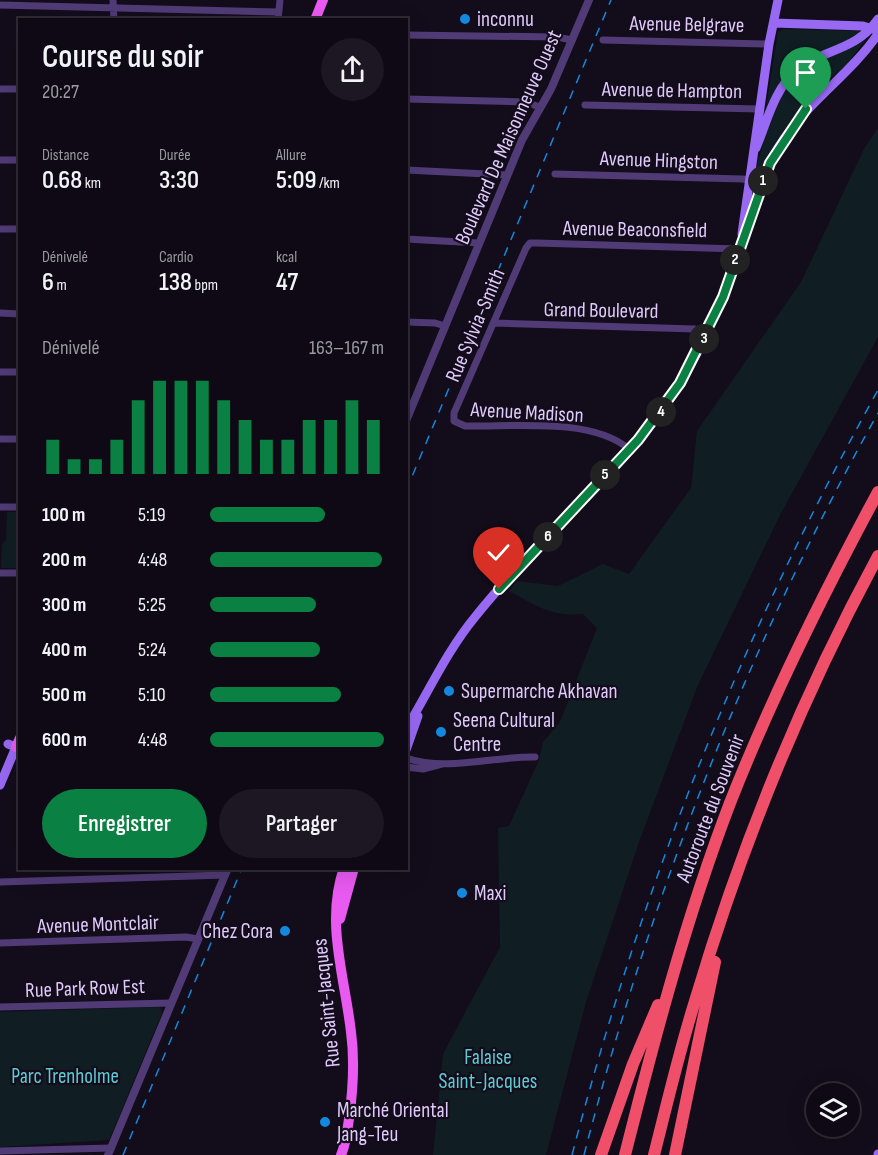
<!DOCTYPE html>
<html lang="fr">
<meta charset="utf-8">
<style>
:root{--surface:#0e0914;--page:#1c1722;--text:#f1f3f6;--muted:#9b9aa0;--line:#2e2a34;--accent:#0b8043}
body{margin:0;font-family:"Sofia Sans Condensed",sans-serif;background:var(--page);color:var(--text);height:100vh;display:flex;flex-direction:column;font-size:22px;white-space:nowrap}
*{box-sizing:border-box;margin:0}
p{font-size:20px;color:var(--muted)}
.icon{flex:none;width:33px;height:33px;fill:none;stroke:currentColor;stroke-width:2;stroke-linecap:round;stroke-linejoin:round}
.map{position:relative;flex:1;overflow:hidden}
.panel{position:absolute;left:18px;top:18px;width:390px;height:852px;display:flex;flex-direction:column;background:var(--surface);border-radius:0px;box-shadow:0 6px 24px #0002,0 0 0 2px var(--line)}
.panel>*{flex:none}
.tools{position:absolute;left:806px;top:1083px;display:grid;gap:12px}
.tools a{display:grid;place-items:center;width:54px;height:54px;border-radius:50%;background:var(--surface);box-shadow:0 6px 24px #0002,0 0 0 2px var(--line);font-size:30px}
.pin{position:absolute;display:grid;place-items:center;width:51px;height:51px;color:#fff;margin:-62px -26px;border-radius:50% 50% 50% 0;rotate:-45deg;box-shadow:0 0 6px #0007}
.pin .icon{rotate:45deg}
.km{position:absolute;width:30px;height:30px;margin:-15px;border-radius:50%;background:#222;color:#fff;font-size:16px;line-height:30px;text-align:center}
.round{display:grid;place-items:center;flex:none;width:63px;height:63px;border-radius:32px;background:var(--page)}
.head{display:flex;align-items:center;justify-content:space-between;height:102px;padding:0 24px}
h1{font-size:33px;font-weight:600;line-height:45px}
.stats{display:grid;grid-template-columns:repeat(3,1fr);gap:9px;height:102px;padding:6px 24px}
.stats div{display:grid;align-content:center}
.stats b{font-size:26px;font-weight:600}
.stats small{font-size:16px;font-weight:400}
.stats p{font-size:16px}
.chart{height:168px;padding:12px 24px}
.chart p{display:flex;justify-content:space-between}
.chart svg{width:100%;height:108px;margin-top:6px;stroke:var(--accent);stroke-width:6}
.action{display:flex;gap:12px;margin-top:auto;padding:12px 24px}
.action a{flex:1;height:69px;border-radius:36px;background:var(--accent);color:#fff;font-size:24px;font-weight:600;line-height:69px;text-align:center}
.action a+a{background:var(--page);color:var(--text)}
ul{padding:0 24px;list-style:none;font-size:20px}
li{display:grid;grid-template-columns:96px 72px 1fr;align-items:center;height:45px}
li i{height:15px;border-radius:8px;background:var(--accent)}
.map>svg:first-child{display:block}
.green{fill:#101e24}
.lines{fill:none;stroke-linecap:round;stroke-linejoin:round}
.minor{stroke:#503b76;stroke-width:7}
.tertiary{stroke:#503b76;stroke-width:8}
.secondary{stroke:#9869f3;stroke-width:9}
.primary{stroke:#e95af1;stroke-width:10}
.motorway{stroke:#f04f69;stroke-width:12}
.rail{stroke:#1289de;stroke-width:1.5;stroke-dasharray:9 8;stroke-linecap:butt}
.route-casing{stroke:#fff;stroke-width:12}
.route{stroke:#0b8043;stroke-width:8}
.poi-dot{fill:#1289de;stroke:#130c1a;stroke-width:2}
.labels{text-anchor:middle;stroke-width:4.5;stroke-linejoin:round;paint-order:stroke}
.poi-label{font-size:21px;fill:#dfcafb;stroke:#130c1a;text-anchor:start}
.street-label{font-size:21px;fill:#dfcafb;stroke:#130c1a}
.park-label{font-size:21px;fill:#5dcbd3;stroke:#130c1a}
</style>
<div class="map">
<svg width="878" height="1155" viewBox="0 0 878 1155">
<rect width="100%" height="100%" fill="#130c1a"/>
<!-- green -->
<path class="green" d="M 784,29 L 861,31 C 845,45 825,49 806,59 C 776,74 769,108 758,138 L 762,114 L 766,108 L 778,32 Z
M 866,38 L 849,62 L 808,98 L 757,174 L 754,173 C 768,133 775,84 816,63 C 833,54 850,51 866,38 Z
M 878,128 L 878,337 L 780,515 L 698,685 L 639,842 L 586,1002 L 546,1155 L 433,1155 L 443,1054 L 500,947 L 498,828 L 509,826 L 539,760 L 543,742 L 560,722 L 597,628 L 583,614 C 550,617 536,605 509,591 L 517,581 L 558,586 L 603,564 L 629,574 L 691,488 L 697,431 L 801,282 L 864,149 Z
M 7,512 L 19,512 L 19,568 L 1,568 L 2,544 L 6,540 Z
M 160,1007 L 162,1013 L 109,1140 L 0,1147 L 0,1012 Z"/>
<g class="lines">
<!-- minor -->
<path class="minor" d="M 113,0 L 114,20
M 0,5 L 278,12
M 278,20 L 280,0
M 406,35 L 557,37 L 572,40
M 603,40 L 769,44
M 0,89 L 20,89
M 406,99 L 525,102 L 540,107
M 585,105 L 759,109
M 0,160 L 20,160
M 406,170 L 507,175
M 555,174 L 743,179 L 762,183
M 0,229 L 20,229
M 406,239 L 479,243
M 0,313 L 20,314
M 406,322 L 435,323 L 445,326
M 495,323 L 695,329 L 707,333
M 0,372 L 20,372
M 0,439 L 20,439
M 629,449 C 591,417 513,427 465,426 L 454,421 L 454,413 L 526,248 L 530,243 L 537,243 L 739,249
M 0,507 L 20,507
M 0,573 L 20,573
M 406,758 C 447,772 494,756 535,757
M 406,767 L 423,769 L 442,764
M 0,882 L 225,875
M 0,943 L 186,937 L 198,939
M 0,1007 L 171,1003
M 0,1151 L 111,1148"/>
<!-- tertiary -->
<path class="tertiary" d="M 406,421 L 522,140 L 551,89 L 589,0
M 108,1155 L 228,868"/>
<!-- secondary -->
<path class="secondary" d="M 774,23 L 863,26 L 876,30
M 756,148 C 767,122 774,89 797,70 C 824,48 855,52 878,19
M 742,234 L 769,44 L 778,0
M 406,729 C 429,691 447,651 475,617 C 534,543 611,482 666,405 C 706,348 729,281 752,216 C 759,197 763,176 773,157 C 799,107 847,79 878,34
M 406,750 L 418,716
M 0,785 L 16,747 L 8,744
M 878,1155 L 878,1154"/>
<!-- primary -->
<path class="primary" d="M 315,20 L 323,0
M 20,738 L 16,747 L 20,748
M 340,919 L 354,868
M 341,1155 C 346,1144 347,1131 349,1119 C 353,1090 355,1061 351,1032 C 345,978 325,922 344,868"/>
<!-- motorway -->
<path class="motorway" d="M 601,1155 L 633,1064 L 658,1005
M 625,1155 C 655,1036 686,918 730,803 C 772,696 823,594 878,492
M 654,1155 C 667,1104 679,1052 695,1001 C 741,847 801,698 878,556
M 675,1155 L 715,962"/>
<!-- rail -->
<path class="rail" d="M 406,491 L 611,0
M 123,1155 L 242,868
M 572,1155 C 643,882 741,636 878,390
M 584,1155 C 651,895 747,647 878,413"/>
</g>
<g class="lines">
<defs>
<path id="route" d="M 499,589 L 638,440 L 680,383 L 723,297 L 770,163 L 806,109"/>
</defs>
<!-- route casing -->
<use href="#route" class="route-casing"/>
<!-- route -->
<use href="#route" class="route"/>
</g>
<!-- markers -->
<g class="poi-dot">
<circle cx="465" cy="19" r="6"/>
<circle cx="449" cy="691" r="6"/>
<circle cx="441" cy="732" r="6"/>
<circle cx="462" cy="893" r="6"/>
<circle cx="285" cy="931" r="6"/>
<circle cx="325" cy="1122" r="6"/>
</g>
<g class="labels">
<!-- poi labels -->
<g class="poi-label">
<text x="477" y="26">inconnu</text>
<text x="461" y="698">Supermarche Akhavan</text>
<text x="453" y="727">Seena Cultural<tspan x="453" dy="24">Centre</tspan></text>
<text x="474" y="900">Maxi</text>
<text x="273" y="938" text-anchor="end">Chez Cora</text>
<text x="337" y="1117">Marché Oriental<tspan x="337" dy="24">Jang-Teu</tspan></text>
</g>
<!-- street labels -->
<g class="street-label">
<text transform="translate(687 24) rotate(1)" y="7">Avenue Belgrave</text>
<text transform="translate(672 90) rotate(1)" y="7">Avenue de Hampton</text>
<text transform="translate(508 137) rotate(-66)" y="7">Boulevard De Maisonneuve Ouest</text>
<text transform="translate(659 160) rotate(2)" y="7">Avenue Hingston</text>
<text transform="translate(635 229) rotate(1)" y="7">Avenue Beaconsfield</text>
<text transform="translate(601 310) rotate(1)" y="7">Grand Boulevard</text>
<text transform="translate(475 325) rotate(-67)" y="7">Rue Sylvia-Smith</text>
<text transform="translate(527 412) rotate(3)" y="7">Avenue Madison</text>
<text transform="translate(710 808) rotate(-69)" y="7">Autoroute du Souvenir</text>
<text transform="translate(98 924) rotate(-2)" y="7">Avenue Montclair</text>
<text transform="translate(85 988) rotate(-2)" y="7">Rue Park Row Est</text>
<text transform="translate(326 1003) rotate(-96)" y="7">Rue Saint-Jacques</text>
</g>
<!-- park labels -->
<g class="park-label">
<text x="488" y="1064">Falaise<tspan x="488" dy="24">Saint-Jacques</tspan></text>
<text x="65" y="1083">Parc Trenholme</text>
</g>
</g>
</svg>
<div class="tools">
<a><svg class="icon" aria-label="layers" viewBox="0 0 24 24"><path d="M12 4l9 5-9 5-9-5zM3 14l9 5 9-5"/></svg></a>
</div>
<div class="pin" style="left:806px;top:109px;background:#1e9e55"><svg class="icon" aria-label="arrive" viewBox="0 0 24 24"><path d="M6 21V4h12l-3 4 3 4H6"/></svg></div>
<div class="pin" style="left:499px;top:589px;background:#d93025"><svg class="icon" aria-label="check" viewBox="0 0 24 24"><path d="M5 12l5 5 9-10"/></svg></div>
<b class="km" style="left:763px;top:181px">1</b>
<b class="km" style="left:735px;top:260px">2</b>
<b class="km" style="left:704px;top:339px">3</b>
<b class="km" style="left:661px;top:412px">4</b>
<b class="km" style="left:605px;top:475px">5</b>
<b class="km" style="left:548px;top:537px">6</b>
<section class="panel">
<div class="head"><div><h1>Course du soir</h1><p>20:27</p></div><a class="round"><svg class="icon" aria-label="share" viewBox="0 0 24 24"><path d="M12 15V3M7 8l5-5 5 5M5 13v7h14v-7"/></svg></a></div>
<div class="stats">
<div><p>Distance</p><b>0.68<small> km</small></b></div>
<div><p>Durée</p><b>3:30</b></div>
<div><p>Allure</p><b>5:09<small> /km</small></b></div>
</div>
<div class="stats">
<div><p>Dénivelé</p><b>6<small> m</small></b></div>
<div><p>Cardio</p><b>138<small> bpm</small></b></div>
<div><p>kcal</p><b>47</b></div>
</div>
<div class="chart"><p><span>Dénivelé</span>163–167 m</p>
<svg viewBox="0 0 160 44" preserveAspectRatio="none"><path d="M5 44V30M15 44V38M25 44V38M35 44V30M45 44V14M55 44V6M65 44V6M75 44V6M85 44V14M95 44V22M105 44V30M115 44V30M125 44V22M135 44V22M145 44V14M155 44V22"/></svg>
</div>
<ul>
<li><b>100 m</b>5:19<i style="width:66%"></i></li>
<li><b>200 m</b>4:48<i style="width:99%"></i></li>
<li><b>300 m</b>5:25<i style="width:61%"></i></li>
<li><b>400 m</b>5:24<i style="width:63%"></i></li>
<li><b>500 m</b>5:10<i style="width:75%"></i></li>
<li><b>600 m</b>4:48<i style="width:100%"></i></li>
</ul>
<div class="action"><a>Enregistrer</a><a>Partager</a></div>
</section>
</div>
